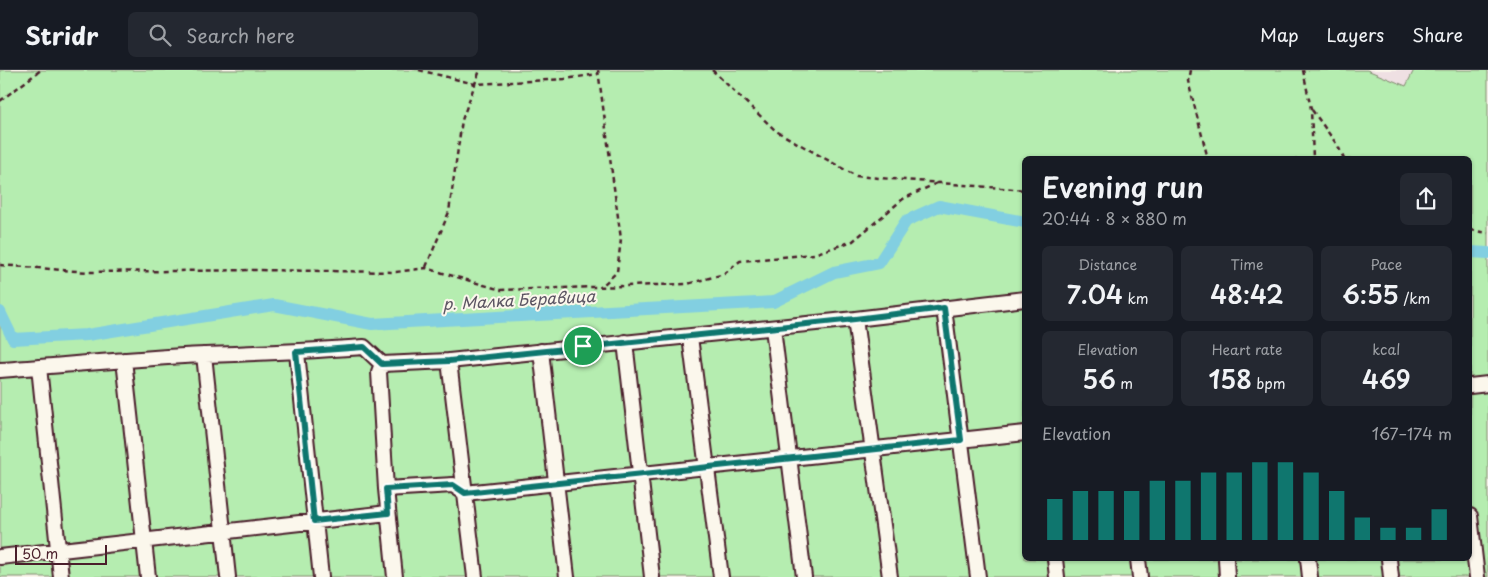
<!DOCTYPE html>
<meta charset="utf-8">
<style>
:root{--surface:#171b24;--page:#242831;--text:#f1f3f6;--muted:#9ea1a6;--line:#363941;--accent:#0f766e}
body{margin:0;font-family:"Playpen Sans",sans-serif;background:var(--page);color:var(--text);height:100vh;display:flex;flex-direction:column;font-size:19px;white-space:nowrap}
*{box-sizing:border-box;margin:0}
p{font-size:16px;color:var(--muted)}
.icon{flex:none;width:28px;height:28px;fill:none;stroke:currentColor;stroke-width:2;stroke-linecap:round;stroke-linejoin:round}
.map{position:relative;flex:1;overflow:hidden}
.panel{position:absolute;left:1022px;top:86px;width:450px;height:405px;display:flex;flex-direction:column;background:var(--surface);border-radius:8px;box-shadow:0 1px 4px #0004}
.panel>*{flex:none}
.scale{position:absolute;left:15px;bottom:12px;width:92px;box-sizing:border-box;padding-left:5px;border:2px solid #4a1f2b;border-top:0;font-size:14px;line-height:18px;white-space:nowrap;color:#4a1f2b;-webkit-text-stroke:4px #fbf7ec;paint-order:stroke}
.pin{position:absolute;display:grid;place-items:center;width:42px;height:42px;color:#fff;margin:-21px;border:2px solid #fff;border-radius:50%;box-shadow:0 1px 5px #0007}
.round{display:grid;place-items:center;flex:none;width:52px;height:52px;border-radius:8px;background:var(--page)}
.headline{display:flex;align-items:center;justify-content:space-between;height:85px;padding:0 20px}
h1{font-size:28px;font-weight:600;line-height:38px}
.stats{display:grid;grid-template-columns:repeat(3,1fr);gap:8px;height:85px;padding:5px 20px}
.stats div{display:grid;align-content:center;border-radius:8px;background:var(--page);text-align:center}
.stats b{font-size:25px;font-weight:600}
.stats small{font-size:14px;font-weight:400}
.stats p{font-size:14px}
.chart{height:140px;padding:10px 20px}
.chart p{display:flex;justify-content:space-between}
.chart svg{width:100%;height:90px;margin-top:5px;stroke:var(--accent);stroke-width:6}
header{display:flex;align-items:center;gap:30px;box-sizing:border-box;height:70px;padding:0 25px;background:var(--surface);border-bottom:1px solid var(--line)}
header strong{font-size:24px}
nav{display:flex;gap:28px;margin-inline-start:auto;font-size:18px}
.search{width:350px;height:45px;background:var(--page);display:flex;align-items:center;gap:12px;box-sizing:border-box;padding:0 18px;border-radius:8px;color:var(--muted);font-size:19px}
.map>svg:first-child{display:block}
.built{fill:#efe0e3}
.green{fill:#b5edb0;stroke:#80866e;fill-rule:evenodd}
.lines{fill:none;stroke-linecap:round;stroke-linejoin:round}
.canal{stroke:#82cfe1;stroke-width:12}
.minor-casing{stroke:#4a1f2b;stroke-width:18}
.path{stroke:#4a1f2b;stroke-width:2.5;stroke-dasharray:5 4;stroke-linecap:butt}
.minor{stroke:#fbf7ec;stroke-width:14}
.route-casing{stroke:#fff;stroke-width:10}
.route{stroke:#0f766e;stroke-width:6}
.labels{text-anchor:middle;stroke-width:4;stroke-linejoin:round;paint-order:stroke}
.water-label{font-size:16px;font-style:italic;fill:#5b5462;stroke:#fbf7ec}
</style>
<header>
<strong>Stridr</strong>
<div class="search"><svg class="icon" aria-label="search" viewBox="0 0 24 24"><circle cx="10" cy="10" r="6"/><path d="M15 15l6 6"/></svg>Search here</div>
<nav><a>Map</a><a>Layers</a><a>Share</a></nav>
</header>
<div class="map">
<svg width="1488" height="507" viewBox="0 0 1488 507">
<rect width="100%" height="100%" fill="#fbf7ec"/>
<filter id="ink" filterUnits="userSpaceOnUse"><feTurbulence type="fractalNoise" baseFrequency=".02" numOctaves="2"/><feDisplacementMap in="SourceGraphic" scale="10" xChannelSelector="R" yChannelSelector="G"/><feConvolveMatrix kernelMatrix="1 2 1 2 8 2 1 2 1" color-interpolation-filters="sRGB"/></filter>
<g filter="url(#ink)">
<!-- built -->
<path class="built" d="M 1367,0 L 1414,0 L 1406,17 Z"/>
<!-- green -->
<path class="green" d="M 0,0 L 1367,0 L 1406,16 L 1414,0 L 1488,0 L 1488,507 L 0,507 ZM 1025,89 L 1470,89 L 1470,489 L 1025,489 Z"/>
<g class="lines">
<!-- canal -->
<path class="canal" d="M 1470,182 L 1488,183
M 0,242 L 13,269 L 87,265 L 274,235 L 372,254 L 773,232 L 834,202 L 879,193 L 906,151 L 939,136 L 1025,152"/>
<defs>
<path id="minor" d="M 944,238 L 978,507
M 855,249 L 890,507
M 773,258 L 804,507
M 690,267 L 721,507
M 625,272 L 652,507
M 541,281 L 567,507
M 297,283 L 321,507
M 204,285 L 228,507
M 124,290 L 148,507
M 449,291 L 475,507
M 39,297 L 61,507
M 0,300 C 68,295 136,288 205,285 C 258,283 311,281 364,277 L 382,294
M 1470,316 L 1488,314
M 386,419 L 453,415 L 465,423 L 1025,363
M 1470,446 L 1477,507
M 0,487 L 388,443
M 1055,489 L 1057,507
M 1138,489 L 1140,507
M 1226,489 L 1227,507
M 1308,489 L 1310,507
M 1389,489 L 1391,507
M 395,507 L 386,419 L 379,302 L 382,294 L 449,291 L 855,249 L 1025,229"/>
</defs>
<!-- minor casing -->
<use href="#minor" class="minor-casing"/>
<!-- path -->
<path class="path" d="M 419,0 L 475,14 L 565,9 L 598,4
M 598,0 L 621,169 L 617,202 L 603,215
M 712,0 L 776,61 L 856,106 L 1025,120
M 1190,0 L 1188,11 L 1208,89
M 1303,0 L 1311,39 L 1313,89
M 0,31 L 41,0
M 1312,40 L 1338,76 L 1344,89
M 1470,160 L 1488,163
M 0,195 L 88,202 L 257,200 L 396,202 L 426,198 L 501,220 L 687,214 L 724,204 L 740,191 L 814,184 L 853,171 L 903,129 L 937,113
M 426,197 L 449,142 L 462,50 L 480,0"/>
<!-- minor -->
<use href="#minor" class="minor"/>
</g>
</g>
<g class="lines" filter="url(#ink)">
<defs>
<path id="route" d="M 944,238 L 961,370 L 465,423 L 453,415 L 386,419 L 388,443 L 314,451 L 296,282 L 364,277 L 382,294 L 449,291 L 855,249 Z"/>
</defs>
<!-- route casing -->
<use href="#route" class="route-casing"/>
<!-- route -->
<use href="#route" class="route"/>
</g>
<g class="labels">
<!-- water labels -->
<g class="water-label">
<text transform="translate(519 230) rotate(-3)" y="6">р. Малка Беравица</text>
</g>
</g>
</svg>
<div class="scale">50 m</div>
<div class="pin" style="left:583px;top:276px;background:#1e9e55"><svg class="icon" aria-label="arrive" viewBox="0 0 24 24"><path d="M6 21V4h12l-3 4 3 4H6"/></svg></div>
<section class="panel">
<div class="headline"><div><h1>Evening run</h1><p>20:44 · 8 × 880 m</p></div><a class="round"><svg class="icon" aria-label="share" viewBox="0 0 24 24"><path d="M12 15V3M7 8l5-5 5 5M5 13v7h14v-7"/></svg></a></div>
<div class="stats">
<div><p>Distance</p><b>7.04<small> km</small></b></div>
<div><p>Time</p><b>48:42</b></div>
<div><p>Pace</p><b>6:55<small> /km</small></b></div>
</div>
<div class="stats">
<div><p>Elevation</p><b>56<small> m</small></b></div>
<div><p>Heart rate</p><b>158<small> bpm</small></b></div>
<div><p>kcal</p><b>469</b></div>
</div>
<div class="chart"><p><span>Elevation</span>167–174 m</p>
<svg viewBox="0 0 160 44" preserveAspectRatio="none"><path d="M5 44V24M15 44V20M25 44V20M35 44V20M45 44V15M55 44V15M65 44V11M75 44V11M85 44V6M95 44V6M105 44V11M115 44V20M125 44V33M135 44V38M145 44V38M155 44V29"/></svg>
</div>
</section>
</div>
